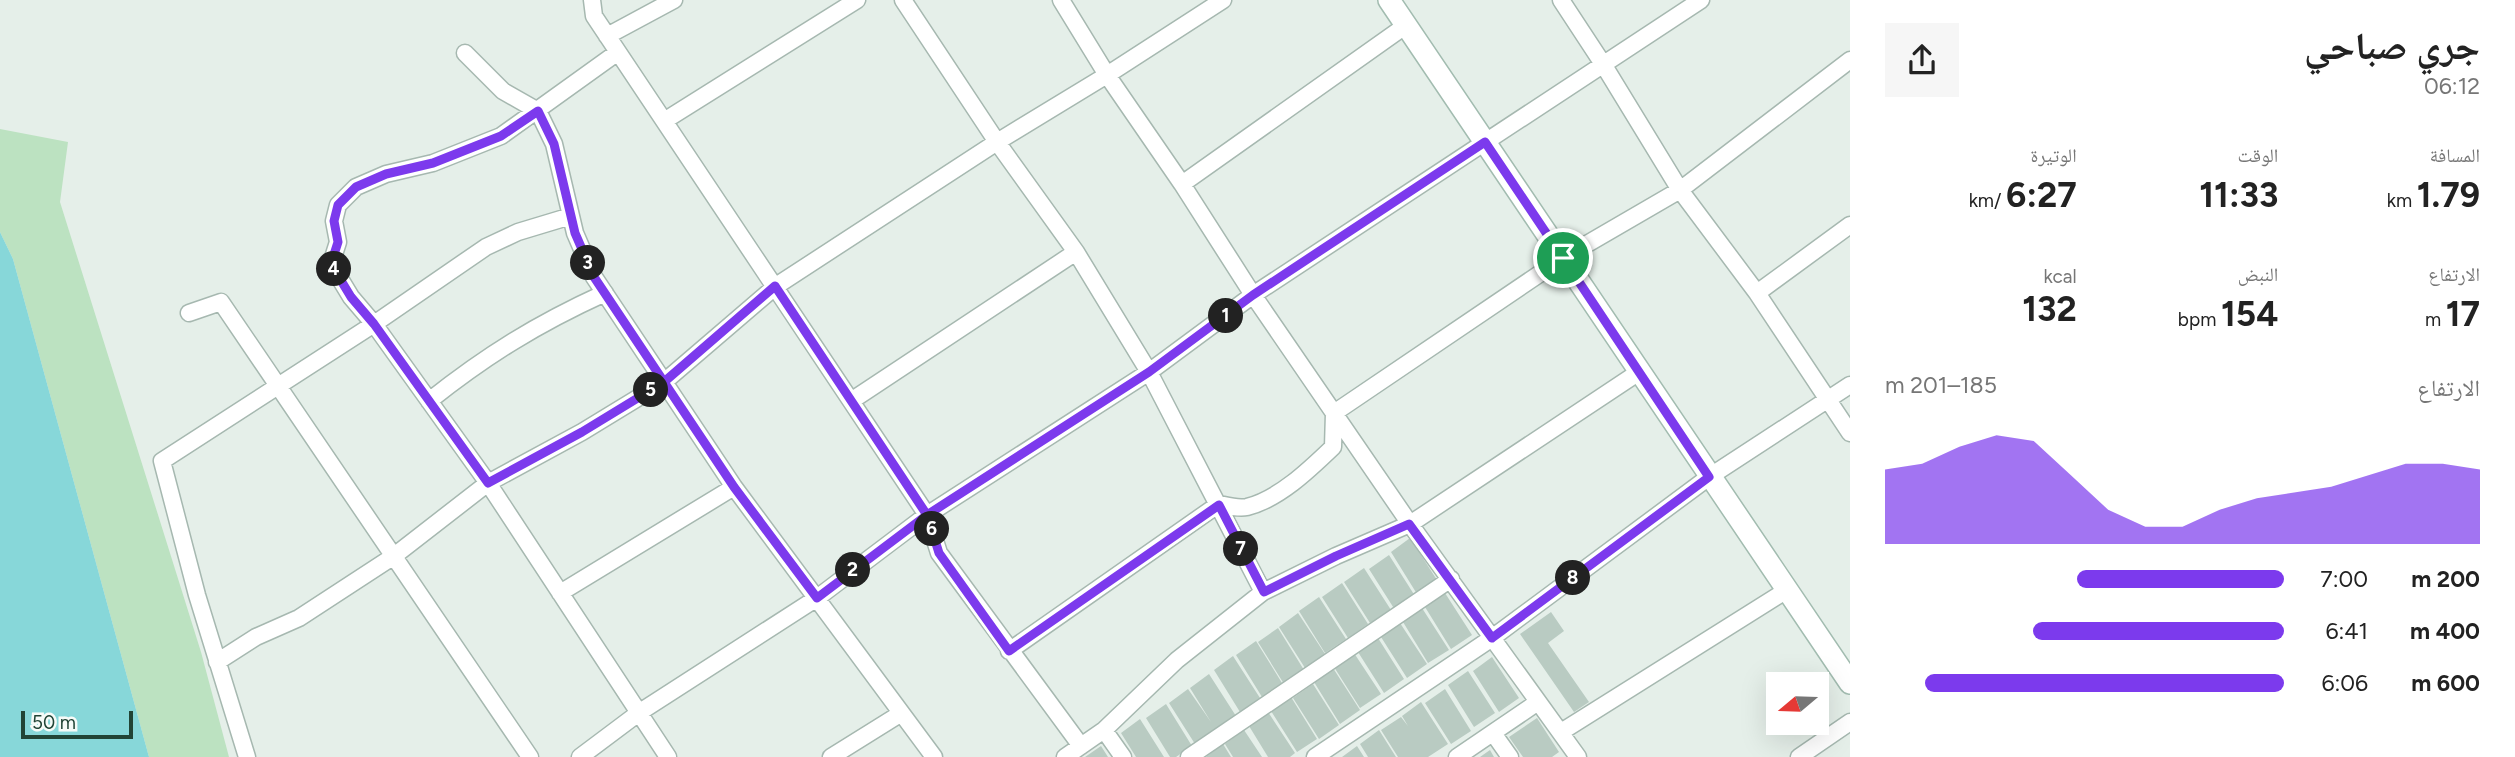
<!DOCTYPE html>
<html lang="ar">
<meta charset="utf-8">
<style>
:root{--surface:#fff;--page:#f6f6f6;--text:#222;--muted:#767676;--accent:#7c3aed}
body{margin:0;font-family:Figtree,"Noto Naskh Arabic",sans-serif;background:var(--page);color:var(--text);direction:rtl;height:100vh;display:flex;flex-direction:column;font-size:26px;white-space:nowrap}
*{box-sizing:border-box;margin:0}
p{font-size:23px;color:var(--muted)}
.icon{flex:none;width:38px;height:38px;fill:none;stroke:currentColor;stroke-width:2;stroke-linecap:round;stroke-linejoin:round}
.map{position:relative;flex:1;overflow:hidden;direction:ltr}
.side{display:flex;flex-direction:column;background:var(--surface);width:665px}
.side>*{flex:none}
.needle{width:46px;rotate:251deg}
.controls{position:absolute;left:1766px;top:672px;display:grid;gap:14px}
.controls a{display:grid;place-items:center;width:63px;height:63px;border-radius:0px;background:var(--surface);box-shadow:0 7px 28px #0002;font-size:35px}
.scale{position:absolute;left:21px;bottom:18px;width:112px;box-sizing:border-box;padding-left:7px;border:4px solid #214436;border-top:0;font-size:19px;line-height:24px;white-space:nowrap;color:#214436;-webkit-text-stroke:5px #f6fbf8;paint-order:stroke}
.pin{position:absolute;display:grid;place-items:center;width:60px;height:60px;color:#fff;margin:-30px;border:4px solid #fff;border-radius:50%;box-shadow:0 2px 7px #0007}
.km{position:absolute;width:35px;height:35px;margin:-18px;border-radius:50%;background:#222;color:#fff;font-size:19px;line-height:35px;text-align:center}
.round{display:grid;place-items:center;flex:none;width:74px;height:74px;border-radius:0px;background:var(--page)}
.headline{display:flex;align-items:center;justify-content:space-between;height:119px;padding:0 35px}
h1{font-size:38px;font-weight:700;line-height:52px}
.figures{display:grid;grid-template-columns:repeat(3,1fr);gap:10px;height:119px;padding:7px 35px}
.figures div{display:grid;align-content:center}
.figures b{font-size:35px;font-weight:700}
.figures small{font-size:19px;font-weight:400}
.figures p{font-size:19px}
.chart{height:196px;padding:14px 35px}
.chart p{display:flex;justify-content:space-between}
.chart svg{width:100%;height:126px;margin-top:7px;fill:var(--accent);opacity:.7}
ul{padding:0 35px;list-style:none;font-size:23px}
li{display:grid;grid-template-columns:112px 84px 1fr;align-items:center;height:52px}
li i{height:18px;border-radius:9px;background:var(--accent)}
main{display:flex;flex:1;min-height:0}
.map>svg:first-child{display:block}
.green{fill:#bce2c1}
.water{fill:#87d7d9}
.building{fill:#b9cbc2}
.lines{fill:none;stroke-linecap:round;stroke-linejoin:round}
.street-casing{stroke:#a6b8b0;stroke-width:19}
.secondary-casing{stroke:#a2bcb0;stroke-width:24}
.street{stroke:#fff;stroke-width:16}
.secondary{stroke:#fff;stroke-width:21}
.route-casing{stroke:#fff;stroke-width:14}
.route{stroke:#7c3aed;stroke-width:9}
</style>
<main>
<section class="side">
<div class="headline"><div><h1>جري صباحي</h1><p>06:12</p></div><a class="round"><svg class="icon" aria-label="share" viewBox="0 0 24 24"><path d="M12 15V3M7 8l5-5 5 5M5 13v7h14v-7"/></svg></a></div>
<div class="figures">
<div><p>المسافة</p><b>1.79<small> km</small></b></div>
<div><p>الوقت</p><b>11:33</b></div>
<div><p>الوتيرة</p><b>6:27<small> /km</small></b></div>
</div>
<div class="figures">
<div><p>الارتفاع</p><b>17<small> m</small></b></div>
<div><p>النبض</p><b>154<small> bpm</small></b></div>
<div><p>kcal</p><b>132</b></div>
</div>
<div class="chart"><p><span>الارتفاع</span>185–201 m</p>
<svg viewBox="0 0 160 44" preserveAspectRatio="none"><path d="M0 44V18L10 16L20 10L30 6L40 8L50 20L60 32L70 38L80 38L90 32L100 28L110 26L120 24L130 20L140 16L150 16L160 18V44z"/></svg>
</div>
<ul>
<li><b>200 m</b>7:00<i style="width:52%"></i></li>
<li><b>400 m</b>6:41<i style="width:63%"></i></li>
<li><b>600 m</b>6:06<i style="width:90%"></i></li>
</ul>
</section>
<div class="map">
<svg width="1850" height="757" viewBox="0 0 1850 757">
<rect width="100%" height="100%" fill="#e5efe9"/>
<!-- green -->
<path class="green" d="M 0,129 L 68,142 L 60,202 L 201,652 L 229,757 L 149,757 L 13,259 L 0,232 Z"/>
<!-- water -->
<path class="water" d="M 0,232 L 13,259 L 149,757 L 0,757 Z"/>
<!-- building -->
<path class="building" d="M 1410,538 L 1437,580 L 1417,594 L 1391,552 Z
M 1389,555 L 1415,596 L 1395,610 L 1369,569 Z
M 1364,568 L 1391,610 L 1370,623 L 1344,582 Z
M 1342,583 L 1368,624 L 1348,638 L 1322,597 Z
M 1445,593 L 1472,635 L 1451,649 L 1425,607 Z
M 1319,597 L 1346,639 L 1325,653 L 1299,611 Z
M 1422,608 L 1449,650 L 1428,663 L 1403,622 Z
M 1551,612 L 1564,631 L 1548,643 L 1589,702 L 1574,712 L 1520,634 Z
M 1298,613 L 1325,654 L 1305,668 L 1279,627 Z
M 1400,623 L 1427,664 L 1407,678 L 1381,637 Z
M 1278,628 L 1304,670 L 1284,684 L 1258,642 Z
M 1378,638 L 1404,679 L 1384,693 L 1358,652 Z
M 1256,641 L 1282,683 L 1262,697 L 1236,655 Z
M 1354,653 L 1381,694 L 1360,708 L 1334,667 Z
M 1233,656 L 1260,698 L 1240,712 L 1214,670 Z
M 1492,657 L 1519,698 L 1499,712 L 1473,671 Z
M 1333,668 L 1360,710 L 1340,724 L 1314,682 Z
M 1468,671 L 1495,713 L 1474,727 L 1448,685 Z
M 1209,674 L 1236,716 L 1195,744 L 1169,703 L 1188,689 L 1211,722 L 1190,688 Z
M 1313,684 L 1339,725 L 1319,739 L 1293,698 Z
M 1445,689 L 1471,731 L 1451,744 L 1425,703 Z
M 1291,697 L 1317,739 L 1297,752 L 1271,711 Z
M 1421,702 L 1448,744 L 1428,757 L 1398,757 L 1381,730 L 1401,717 L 1408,726 L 1402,716 Z
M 1166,704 L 1192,746 L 1176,757 L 1170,757 L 1146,718 Z
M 1268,712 L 1295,753 L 1290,757 L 1268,757 L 1249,726 Z
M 1537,718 L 1559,752 L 1552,757 L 1523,757 L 1509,737 Z
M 1140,719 L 1164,757 L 1136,757 L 1121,733 Z
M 1244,730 L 1262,757 L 1233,757 L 1225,744 Z
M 1379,730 L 1396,757 L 1368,757 L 1360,744 Z
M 1223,744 L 1231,757 L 1206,757 Z
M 1101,746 L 1108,757 L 1085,757 Z
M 1357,746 L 1364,757 L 1342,757 Z
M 1490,750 L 1494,757 L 1480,757 Z"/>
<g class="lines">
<defs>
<path id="street" d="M 592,0 L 594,16 L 927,515 L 939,553 L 1081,746
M 903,0 L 997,142 L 1076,252 L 1149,372 L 1263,592
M 1561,0 L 1603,64 L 1680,190 L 1757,293 L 1850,433
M 607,36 L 674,0
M 618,52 L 501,136 L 433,163 L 386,174 L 356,187 L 338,205 L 334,221 L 338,242 L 331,264 L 351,297 L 374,324 L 488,483 L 668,757
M 465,53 L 503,91 L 538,111 L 554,144 L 575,233 L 594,277 L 734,487 L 934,757
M 664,121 L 857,0
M 1182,184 L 1405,26
M 1757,293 L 1850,225
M 189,313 L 221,302 L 530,757
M 429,401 C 487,355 537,324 605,293
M 851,401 L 1076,252
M 560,593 L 734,487
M 1009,651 L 1219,504 C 1228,506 1238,509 1247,507 C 1279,499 1309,470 1333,447 L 1334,413 L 1563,258 L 1680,190 L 1850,60
M 217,662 L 256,637 L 299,618 L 394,556 L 488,483 L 582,432 L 664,382 L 776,286 L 997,142 L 1107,75 L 1061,0
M 1104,730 L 1123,757
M 1561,732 L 1787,590
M 1493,733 L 1510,757
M 247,757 L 197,595 L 162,461 L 374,324 L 486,247 L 518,232 L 571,216
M 580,757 L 640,712 L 817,598 L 927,515 L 1149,372 L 1253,295 L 1701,0
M 831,757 L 900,714
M 1065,757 L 1104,730 L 1177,660 L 1263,592 L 1336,556 L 1410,524 L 1253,295 L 1182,184 L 1107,75 L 1223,0
M 1189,757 L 1451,579
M 1315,757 L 1492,638 L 1709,477 L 1850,385
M 1457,757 L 1538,702
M 1578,757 L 1410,524 L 1639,372
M 1799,757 L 1850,722"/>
<path id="secondary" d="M 1389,0 L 1850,683"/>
</defs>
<!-- street casing -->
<use href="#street" class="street-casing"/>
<!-- secondary casing -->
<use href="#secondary" class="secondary-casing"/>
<!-- street -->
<use href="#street" class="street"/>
<!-- secondary -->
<use href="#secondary" class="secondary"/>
</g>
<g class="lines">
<defs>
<path id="route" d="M 1563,258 L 1485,142 L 1253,295 L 1149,372 L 927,515 L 817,598 L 734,487 L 594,277 L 575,233 L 554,144 L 538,111 L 501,136 L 433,163 L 386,174 L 356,187 L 338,205 L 334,221 L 338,242 L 331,264 L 351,297 L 374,324 L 488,483 L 582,432 L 664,382 L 775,286 L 927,515 L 939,553 L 1009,651 L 1219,505 L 1264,592 L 1336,556 L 1409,524 L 1492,638 L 1709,477 L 1563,258"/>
</defs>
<!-- route casing -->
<use href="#route" class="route-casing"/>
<!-- route -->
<use href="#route" class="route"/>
</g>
</svg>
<div class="controls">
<a><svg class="needle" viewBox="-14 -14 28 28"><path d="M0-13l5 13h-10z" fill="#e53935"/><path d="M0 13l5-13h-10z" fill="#767676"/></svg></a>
</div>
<div class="scale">50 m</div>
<div class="pin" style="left:1563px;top:258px;background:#1e9e55"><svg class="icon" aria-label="arrive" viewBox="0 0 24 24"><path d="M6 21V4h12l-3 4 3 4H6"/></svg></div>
<b class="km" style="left:1226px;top:316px">1</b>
<b class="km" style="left:853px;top:570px">2</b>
<b class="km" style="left:588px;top:263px">3</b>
<b class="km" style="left:334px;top:269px">4</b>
<b class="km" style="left:651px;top:390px">5</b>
<b class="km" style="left:932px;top:529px">6</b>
<b class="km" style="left:1241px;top:549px">7</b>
<b class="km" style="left:1573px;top:578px">8</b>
</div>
</main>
